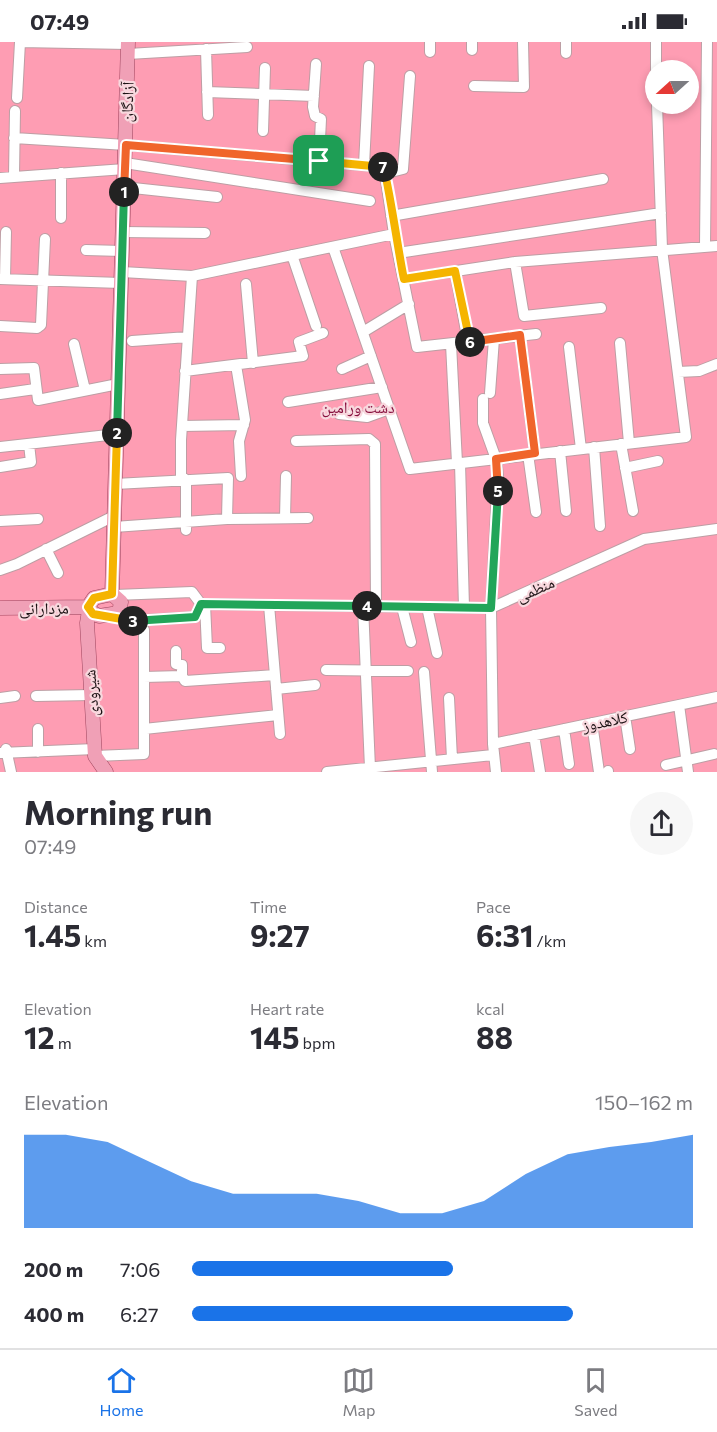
<!DOCTYPE html>
<meta charset="utf-8">
<style>
:root{--surface:#fff;--page:#f7f7f7;--text:#2b2b33;--muted:#7c7c81;--line:#e1e1e2;--accent:#1a73e8}
body{margin:0;font-family:Commissioner,"Noto Naskh Arabic",sans-serif;background:var(--page);color:var(--text);height:100vh;display:flex;flex-direction:column;font-size:22px;white-space:nowrap}
*{box-sizing:border-box;margin:0}
p{font-size:20px;color:var(--muted)}
.icon{flex:none;width:33px;height:33px;fill:none;stroke:currentColor;stroke-width:2;stroke-linecap:round;stroke-linejoin:round}
.map{position:relative;height:730px;overflow:hidden}
.sheet{display:flex;flex-direction:column;background:var(--surface);flex:1}
.sheet>*{flex:none}
.needle{width:39px;rotate:249deg}
.controls{position:absolute;left:645px;top:18px;display:grid;gap:12px}
.controls a{display:grid;place-items:center;width:54px;height:54px;border-radius:50%;background:var(--surface);box-shadow:0 3px 9px #0003;font-size:30px}
.pin{position:absolute;display:grid;place-items:center;width:51px;height:51px;color:#fff;margin:-26px;border-radius:12px;box-shadow:0 3px 9px #0006}
.km{position:absolute;width:30px;height:30px;margin:-15px;border-radius:50%;background:#222;color:#fff;font-size:16px;line-height:30px;text-align:center}
.round{display:grid;place-items:center;flex:none;width:63px;height:63px;border-radius:32px;background:var(--page)}
.headline{display:flex;align-items:center;justify-content:space-between;height:102px;padding:0 24px}
h1{font-size:33px;font-weight:700;line-height:45px}
.metrics{display:grid;grid-template-columns:repeat(3,1fr);gap:9px;height:102px;padding:6px 24px}
.metrics div{display:grid;align-content:center}
.metrics b{font-size:30px;font-weight:700}
.metrics small{font-size:16px;font-weight:400}
.metrics p{font-size:16px}
.chart{height:168px;padding:12px 24px}
.chart p{display:flex;justify-content:space-between}
.chart svg{width:100%;height:108px;margin-top:6px;fill:var(--accent);opacity:.7}
ul{padding:0 24px;list-style:none;font-size:20px}
li{display:grid;grid-template-columns:96px 72px 1fr;align-items:center;height:45px}
li i{height:15px;border-radius:8px;background:var(--accent)}
.status{display:flex;justify-content:space-between;align-items:center;height:42px;padding:0 30px;background:var(--surface);direction:ltr}
.status svg{height:16px;fill:currentColor}
.dock{display:flex;justify-content:space-around;align-items:center;height:84px;border-top:2px solid var(--line);background:var(--surface);font-size:16px;color:var(--muted)}
.dock a{display:grid;justify-items:center;gap:3px}
.dock .selected{color:var(--accent)}
.map>svg:first-child{display:block}
.green{fill:#fe9db3;fill-rule:evenodd}
.lines{fill:none;stroke-linecap:round;stroke-linejoin:round}
.minor-casing{stroke:#bd9ea4;stroke-width:12}
.major-casing{stroke:#9f455e;stroke-width:15}
.minor{stroke:#fff;stroke-width:10}
.major{stroke:#f0a0b6;stroke-width:14}
.split-1-casing{stroke:#fff;stroke-width:12}
.split-2-casing{stroke:#fff;stroke-width:12}
.split-3-casing{stroke:#fff;stroke-width:12}
.split-4-casing{stroke:#fff;stroke-width:12}
.split-5-casing{stroke:#fff;stroke-width:12}
.split-6-casing{stroke:#fff;stroke-width:12}
.split-7-casing{stroke:#fff;stroke-width:12}
.split-8-casing{stroke:#fff;stroke-width:12}
.split-1{stroke:#f0652b;stroke-width:8}
.split-2{stroke:#22a559;stroke-width:8}
.split-3{stroke:#f5b400;stroke-width:8}
.split-4{stroke:#22a559;stroke-width:8}
.split-5{stroke:#22a559;stroke-width:8}
.split-6{stroke:#f0652b;stroke-width:8}
.split-7{stroke:#f5b400;stroke-width:8}
.split-8{stroke:#f5b400;stroke-width:8}
.labels{text-anchor:middle;stroke-width:4.5;stroke-linejoin:round;paint-order:stroke}
.street-label{font-size:16px;fill:#1b1113;stroke:#f8d8de}
.park-label{font-size:16px;fill:#87103e;stroke:#f8d8de}
</style>
<div class="status"><b>07:49</b><svg viewBox="0 0 49 12"><path d="M0 12V9h3v3zM5 12V6h3v6zM10 12V3h3v9zM15 12V0h3v12zM26 1h20v11H26zM47 4h2v5h-2z"/></svg></div>
<div class="map">
<svg width="717" height="730" viewBox="0 0 717 730">
<rect width="100%" height="100%" fill="#f8d8de"/>
<!-- green -->
<path class="green" d="M 0,0 L 717,0 L 717,730 L 0,730 ZM 656,28 L 688,28 L 688,62 L 656,62 Z"/>
<g class="lines">
<defs>
<path id="minor" d="M 20,0 L 128,2
M 430,0 L 430,10
M 566,0 L 566,11
M 656,0 L 656,28
M 206,7 L 208,73
M 472,8 L 472,0
M 128,12 L 247,5
M 316,22 L 313,65 L 315,74 L 321,77 L 319,119
M 474,44 L 524,45 L 523,0
M 207,50 L 314,54
M 17,56 L 20,0
M 263,89 L 265,26
M 14,96 L 126,103 L 384,125 L 394,192 L 417,305 L 536,292
M 125,121 L 370,159
M 364,123 L 369,24
M 61,131 L 61,176
M 387,131 L 403,127 L 410,34
M 14,134 L 15,69
M 0,136 L 125,127
M 124,145 L 217,155
M 391,174 L 603,137
M 123,190 L 205,191
M 705,204 L 707,0
M 333,205 L 410,427 L 686,395 L 662,207 L 657,62
M 86,208 L 122,209
M 398,211 L 661,171
M 292,213 L 316,284
M 515,220 L 524,274 L 601,266
M 455,229 L 468,300
M 122,230 L 192,234 L 394,192
M 0,237 L 121,241
M 5,237 L 6,190
M 404,237 L 515,220 L 717,204
M 246,242 L 253,321
M 0,284 L 37,286 L 41,283 L 45,197
M 363,290 L 409,262
M 520,293 L 535,412
M 132,299 L 188,295
M 620,301 L 629,401
M 74,302 L 85,348
M 451,302 L 457,421
M 569,305 L 581,407
M 236,323 L 245,378 L 239,399 L 241,434
M 0,327 L 34,326 L 38,358 L 118,342
M 342,327 L 371,314
M 185,329 L 303,314 L 299,300 L 323,291
M 678,330 L 699,329 L 717,322
M 490,351 L 494,297
M 0,352 L 35,347
M 483,357 L 483,381 L 496,417 L 498,433 L 491,566 L 493,702 L 496,730
M 288,360 L 382,345
M 339,372 L 367,375 L 389,367
M 182,384 L 244,383
M 296,399 L 369,397 L 375,402 L 376,564
M 621,402 L 633,469
M 0,405 L 117,392
M 594,405 L 600,484
M 560,409 L 566,469
M 528,412 L 536,470
M 460,421 L 464,565
M 0,425 L 31,420 L 29,402
M 625,426 L 658,419
M 115,442 L 228,436 L 227,477
M 285,476 L 286,434
M 0,479 L 38,477
M 114,485 L 227,477 L 308,476
M 186,488 L 186,438 L 181,434 L 181,398 L 192,234
M 46,507 L 58,531
M 0,528 L 17,522 L 114,474
M 201,562 L 491,566 L 644,497 L 717,487
M 205,562 L 207,606 L 220,606
M 269,563 L 280,692
M 363,564 L 370,726
M 402,565 L 411,600
M 427,565 L 437,611
M 111,574 L 128,579 L 195,575 L 201,562 L 192,550 L 115,553
M 176,609 L 176,622 L 182,623 L 182,634
M 326,628 L 408,629
M 424,630 L 432,730
M 144,635 L 182,634 L 185,639 L 275,633
M 276,647 L 315,643
M 36,654 L 91,653
M 0,656 L 15,654
M 449,656 L 452,717
M 679,663 L 688,730
M 625,674 L 630,707
M 592,681 L 599,730
M 144,687 L 278,673
M 564,687 L 569,722
M 534,693 L 540,730
M 493,702 L 717,655
M 6,707 L 11,730
M 38,710 L 38,687
M 0,711 L 95,707
M 95,714 L 144,712 L 144,588
M 666,723 L 714,712
M 608,729 L 608,730
M 327,730 L 493,713"/>
<path id="major" d="M 112,552 L 128,0
M 112,552 L 121,560 L 119,571 L 99,574 L 89,569 L 88,565 L 94,556 Z
M 0,566 L 88,565
M 89,569 L 87,581 L 95,714 L 106,730"/>
</defs>
<!-- minor casing -->
<use href="#minor" class="minor-casing"/>
<!-- major casing -->
<use href="#major" class="major-casing"/>
<!-- minor -->
<use href="#minor" class="minor"/>
<!-- major -->
<use href="#major" class="major"/>
</g>
<g class="lines">
<defs>
<path id="split-1" d="M 124,150 L 126,103 L 319,119"/>
<path id="split-2" d="M 117,391 L 124,150"/>
<path id="split-3" d="M 117,391 L 112,552 L 94,556 L 88,565 L 93,572 L 133,579"/>
<path id="split-4" d="M 133,579 L 195,575 L 201,562 L 367,564"/>
<path id="split-5" d="M 367,564 L 491,566 L 498,449"/>
<path id="split-6" d="M 470,300 L 520,293 L 535,411 L 496,417 L 498,449"/>
<path id="split-7" d="M 383,125 C 387,130 400,221 404,237 L 455,229 L 470,300"/>
<path id="split-8" d="M 319,119 L 383,125"/>
</defs>
<!-- split-1 casing -->
<use href="#split-1" class="split-1-casing"/>
<!-- split-2 casing -->
<use href="#split-2" class="split-2-casing"/>
<!-- split-3 casing -->
<use href="#split-3" class="split-3-casing"/>
<!-- split-4 casing -->
<use href="#split-4" class="split-4-casing"/>
<!-- split-5 casing -->
<use href="#split-5" class="split-5-casing"/>
<!-- split-6 casing -->
<use href="#split-6" class="split-6-casing"/>
<!-- split-7 casing -->
<use href="#split-7" class="split-7-casing"/>
<!-- split-8 casing -->
<use href="#split-8" class="split-8-casing"/>
<!-- split-1 -->
<use href="#split-1" class="split-1"/>
<!-- split-2 -->
<use href="#split-2" class="split-2"/>
<!-- split-3 -->
<use href="#split-3" class="split-3"/>
<!-- split-4 -->
<use href="#split-4" class="split-4"/>
<!-- split-5 -->
<use href="#split-5" class="split-5"/>
<!-- split-6 -->
<use href="#split-6" class="split-6"/>
<!-- split-7 -->
<use href="#split-7" class="split-7"/>
<!-- split-8 -->
<use href="#split-8" class="split-8"/>
</g>
<g class="labels">
<!-- street labels -->
<g class="street-label">
<text transform="translate(127 60) rotate(-88)" y="6">آزادگان</text>
<text transform="translate(535 547) rotate(-24)" y="6">منظمی</text>
<text transform="translate(44 566) rotate(-1)" y="6">مزدارانی</text>
<text transform="translate(91 651) rotate(-94)" y="6">شیرودی</text>
<text transform="translate(605 679) rotate(-12)" y="6">کلاهدوز</text>
</g>
<!-- park labels -->
<g class="park-label">
<text x="358" y="371">دشت ورامین</text>
</g>
</g>
</svg>
<div class="controls">
<a><svg class="needle" viewBox="-14 -14 28 28"><path d="M0-13l5 13h-10z" fill="#e53935"/><path d="M0 13l5-13h-10z" fill="#7c7c81"/></svg></a>
</div>
<div class="pin" style="left:319px;top:119px;background:#1e9e55"><svg class="icon" aria-label="arrive" viewBox="0 0 24 24"><path d="M6 21V4h12l-3 4 3 4H6"/></svg></div>
<b class="km" style="left:124px;top:150px">1</b>
<b class="km" style="left:117px;top:391px">2</b>
<b class="km" style="left:133px;top:579px">3</b>
<b class="km" style="left:367px;top:564px">4</b>
<b class="km" style="left:498px;top:449px">5</b>
<b class="km" style="left:470px;top:300px">6</b>
<b class="km" style="left:383px;top:125px">7</b>
</div>
<section class="sheet">
<div class="headline"><div><h1>Morning run</h1><p>07:49</p></div><a class="round"><svg class="icon" aria-label="share" viewBox="0 0 24 24"><path d="M12 15V3M7 8l5-5 5 5M5 13v7h14v-7"/></svg></a></div>
<div class="metrics">
<div><p>Distance</p><b>1.45<small> km</small></b></div>
<div><p>Time</p><b>9:27</b></div>
<div><p>Pace</p><b>6:31<small> /km</small></b></div>
</div>
<div class="metrics">
<div><p>Elevation</p><b>12<small> m</small></b></div>
<div><p>Heart rate</p><b>145<small> bpm</small></b></div>
<div><p>kcal</p><b>88</b></div>
</div>
<div class="chart"><p><span>Elevation</span>150–162 m</p>
<svg viewBox="0 0 160 44" preserveAspectRatio="none"><path d="M0 44V6L10 6L20 9L30 17L40 25L50 30L60 30L70 30L80 33L90 38L100 38L110 33L120 22L130 14L140 11L150 9L160 6V44z"/></svg>
</div>
<ul>
<li><b>200 m</b>7:06<i style="width:52%"></i></li>
<li><b>400 m</b>6:27<i style="width:76%"></i></li>
</ul>
</section>
<nav class="dock">
<a class="selected"><svg class="icon" aria-label="home" viewBox="0 0 24 24"><path d="M3 11l9-7 9 7M6 9v11h12V9"/></svg>Home</a>
<a><svg class="icon" aria-label="map" viewBox="0 0 24 24"><path d="M3 6l6-2 6 2 6-2v14l-6 2-6-2-6 2zM9 4v14M15 6v14"/></svg>Map</a>
<a><svg class="icon" aria-label="saved" viewBox="0 0 24 24"><path d="M7 4h10v16l-5-4-5 4z"/></svg>Saved</a>
</nav>
